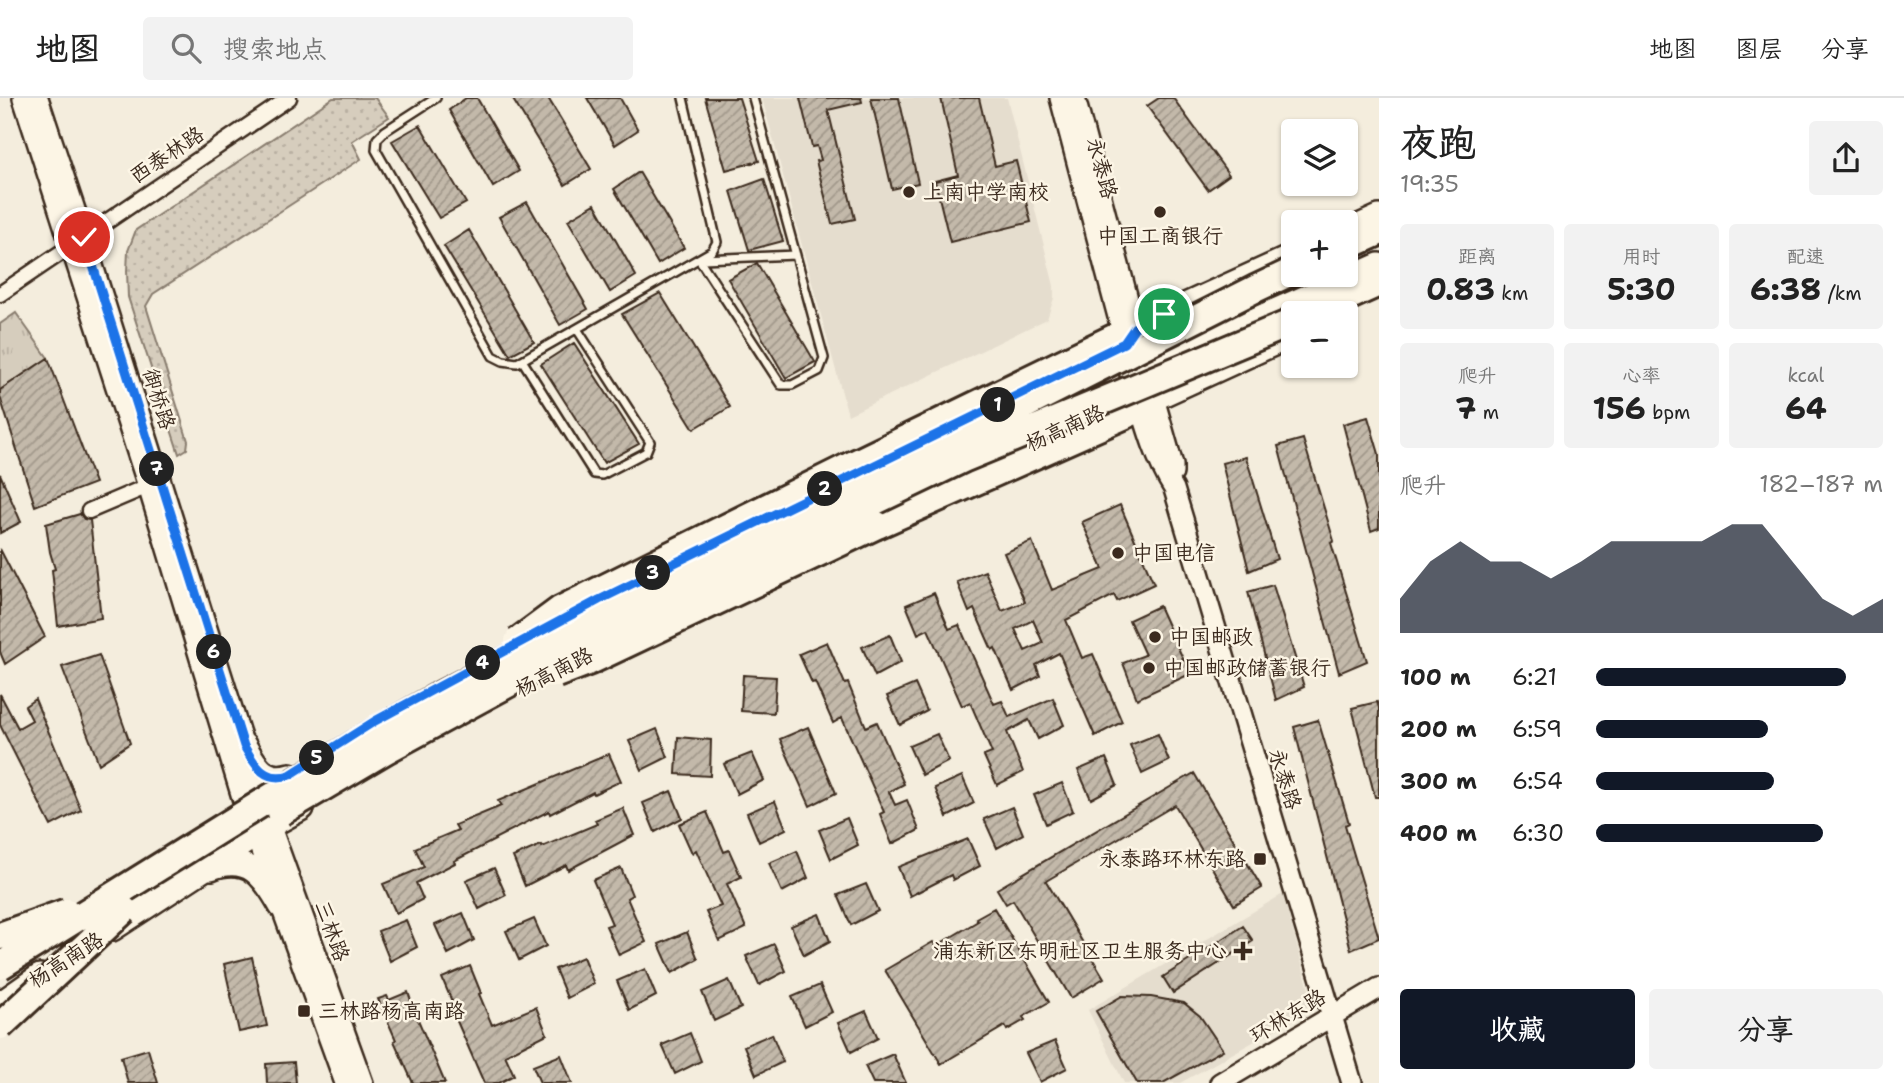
<!DOCTYPE html>
<html lang="zh">
<meta charset="utf-8">
<style>
:root{--surface:#fff;--page:#f2f2f2;--text:#222;--muted:#767676;--line:#e0e0e0;--accent:#111827}
body{margin:0;font-family:"Shantell Sans","LXGW WenKai TC",sans-serif;background:var(--page);color:var(--text);height:100vh;display:flex;flex-direction:column;font-size:26px;white-space:nowrap}
*{box-sizing:border-box;margin:0}
p{font-size:23px;color:var(--muted)}
.icon{flex:none;width:38px;height:38px;fill:none;stroke:currentColor;stroke-width:2;stroke-linecap:round;stroke-linejoin:round}
.map{position:relative;flex:1;overflow:hidden}
.drawer{display:flex;flex-direction:column;background:var(--surface);width:525px}
.drawer>*{flex:none}
.buttons{position:absolute;left:1281px;top:21px;display:grid;gap:14px}
.buttons a{display:grid;place-items:center;width:77px;height:77px;border-radius:7px;background:var(--surface);box-shadow:0 2px 5px #0004;font-size:35px}
.pin{position:absolute;display:grid;place-items:center;width:60px;height:60px;color:#fff;margin:-30px;border:4px solid #fff;border-radius:50%;box-shadow:0 2px 7px #0007}
.km{position:absolute;width:35px;height:35px;margin:-18px;border-radius:50%;background:#222;color:#fff;font-size:19px;line-height:35px;text-align:center}
.round{display:grid;place-items:center;flex:none;width:74px;height:74px;border-radius:7px;background:var(--page)}
.summary{display:flex;align-items:center;justify-content:space-between;height:119px;padding:0 21px}
h1{font-size:38px;font-weight:700;line-height:52px}
.figures{display:grid;grid-template-columns:repeat(3,1fr);gap:10px;height:119px;padding:7px 21px}
.figures div{display:grid;align-content:center;border-radius:7px;background:var(--page);text-align:center}
.figures b{font-size:30px;font-weight:700}
.figures small{font-size:19px;font-weight:400}
.figures p{font-size:19px}
.chart{height:196px;padding:14px 21px}
.chart p{display:flex;justify-content:space-between}
.chart svg{width:100%;height:126px;margin-top:7px;fill:var(--accent);opacity:.7}
.primary-button{display:flex;gap:14px;margin-top:auto;padding:14px 21px}
.primary-button a{flex:1;height:80px;border-radius:7px;background:var(--accent);color:#fff;font-size:28px;font-weight:700;line-height:80px;text-align:center}
.primary-button a+a{background:var(--page);color:var(--text)}
ul{padding:0 21px;list-style:none;font-size:23px}
li{display:grid;grid-template-columns:112px 84px 1fr;align-items:center;height:52px}
li i{height:18px;border-radius:9px;background:var(--accent)}
header{display:flex;align-items:center;gap:42px;box-sizing:border-box;height:98px;padding:0 35px;background:var(--surface);border-bottom:2px solid var(--line)}
header strong{font-size:33px}
nav{display:flex;gap:38px;margin-inline-start:auto;font-size:24px}
.search{width:490px;height:63px;background:var(--page);display:flex;align-items:center;gap:18px;box-sizing:border-box;padding:0 24px;border-radius:7px;color:var(--muted);font-size:26px}
main{display:flex;flex:1;min-height:0}
.map>svg:first-child{display:block}
.built{fill:#e5ddce}
.grass{fill:url(#grass-dots);stroke:#887c6e;stroke-width:2}
.park{fill:url(#park-tufts);stroke:#887c6e;stroke-width:2}
.building{fill:url(#building-hatch);stroke:#3b2a1e;stroke-width:2;fill-rule:evenodd}
.lines{fill:none;stroke-linecap:round;stroke-linejoin:round}
.lane-casing{stroke:#3b2a1e;stroke-width:12}
.street-casing{stroke:#3b2a1e;stroke-width:19}
.secondary-casing{stroke:#3b2a1e;stroke-width:24}
.primary-casing{stroke:#3b2a1e;stroke-width:28}
.highway-casing{stroke:#3b2a1e;stroke-width:32}
.lane{stroke:#fcf5e5;stroke-width:7}
.street{stroke:#fcf5e5;stroke-width:14}
.secondary{stroke:#fcf5e5;stroke-width:19}
.primary{stroke:#fcf5e5;stroke-width:23}
.highway{stroke:#fcf5e5;stroke-width:26}
.highway-bridge-casing{stroke:#3b2a1e;stroke-width:32;stroke-linecap:butt}
.highway-bridge{stroke:#fcf5e5;stroke-width:26}
.route-casing{stroke:#fff;stroke-width:14}
.route{stroke:#1a73e8;stroke-width:9}
.poi-dot{fill:#3b2a1e;stroke:#fcf5e5;stroke-width:2.5}
.labels{text-anchor:middle;stroke-width:5;stroke-linejoin:round;paint-order:stroke}
.street-label{font-size:21px;fill:#3b2a1e;stroke:#fcf5e5}
.poi-label{font-size:21px;fill:#3b2a1e;stroke:#fcf5e5;text-anchor:start}
</style>
<header>
<strong>地图</strong>
<div class="search"><svg class="icon" aria-label="search" viewBox="0 0 24 24"><circle cx="10" cy="10" r="6"/><path d="M15 15l6 6"/></svg>搜索地点</div>
<nav><a>地图</a><a>图层</a><a>分享</a></nav>
</header>
<main>
<div class="map">
<svg width="1379" height="985" viewBox="0 0 1379 985">
<defs>
<pattern id="grass-dots" width="8" height="8" patternUnits="userSpaceOnUse" patternTransform="scale(1.75)"><rect width="8" height="8" fill="#d6cdbd"/><path d="M2 2h.1M6 6h.1" fill="none" stroke="#b9b0a2" stroke-width="1.8" stroke-linecap="round"/></pattern>
<pattern id="park-tufts" width="24" height="20" patternUnits="userSpaceOnUse" patternTransform="scale(1.75)"><rect width="24" height="20" fill="#d6cdbd"/><path d="M3 7l-1-3M5 7V3M7 7l1-3M15 17l-1-3M17 17v-4M19 17l1-3" fill="none" stroke="#b9b0a2"/></pattern>
<pattern id="building-hatch" width="6" height="6" patternUnits="userSpaceOnUse" patternTransform="scale(1.75)"><rect width="6" height="6" fill="#c3b9aa"/><path d="M-1 1l2-2M0 6l6-6M5 7l2-2" fill="none" stroke="#a0978a"/></pattern>
</defs>
<rect width="100%" height="100%" fill="#f4eddd"/>
<filter id="ink" filterUnits="userSpaceOnUse"><feTurbulence type="fractalNoise" baseFrequency=".0143" numOctaves="2"/><feDisplacementMap in="SourceGraphic" scale="14" xChannelSelector="R" yChannelSelector="G"/><feConvolveMatrix kernelMatrix="1 2 1 2 8 2 1 2 1" color-interpolation-filters="sRGB"/></filter>
<g filter="url(#ink)">
<!-- built -->
<path class="built" d="M 762,0 L 1007,0 L 1054,188 L 1054,200 L 1047,221 L 848,317 Z
M 1283,796 L 1314,910 L 1180,985 L 1124,985 L 1088,912 Z"/>
<!-- grass -->
<path class="grass" d="M 333,0 L 375,0 L 389,19 L 352,43 L 361,61 L 153,196 L 146,208 L 188,343 L 187,351 L 179,356 L 128,199 L 127,173 L 128,153 L 136,132 Z"/>
<!-- park -->
<path class="park" d="M 16,215 L 48,260 L 0,292 L 0,226 Z"/>
<!-- building -->
<path class="building" d="M 466,0 L 477,0 L 519,73 L 493,89 L 449,12 Z
M 512,0 L 548,0 L 591,71 L 565,87 Z
M 587,0 L 620,0 L 638,32 L 615,47 Z
M 705,0 L 739,0 L 759,63 L 726,72 Z
M 800,0 L 861,0 L 862,4 L 828,12 L 855,121 L 832,126 L 816,63 L 821,62 L 817,48 L 812,49 Z
M 871,0 L 899,0 L 918,85 L 892,91 Z
M 941,0 L 979,0 L 995,68 L 1016,63 L 1031,124 L 950,144 L 935,83 L 958,77 Z
M 1159,0 L 1173,0 L 1229,77 L 1208,92 L 1147,8 Z
M 420,27 L 466,105 L 439,120 L 392,43 Z
M 639,74 L 684,150 L 658,166 L 614,91 Z
M 764,81 L 783,143 L 749,152 L 731,93 Z
M 527,104 L 588,211 L 560,227 L 499,119 Z
M 595,106 L 636,178 L 610,194 L 568,122 Z
M 469,132 L 534,244 L 510,257 L 444,148 Z
M 757,165 L 815,264 L 786,280 L 728,181 Z
M 660,195 L 730,309 L 694,331 L 622,216 Z
M 574,245 L 639,346 L 604,365 L 541,266 Z
M 48,260 L 95,385 L 35,408 L 0,299 L 0,292 Z
M 1368,319 L 1379,356 L 1379,430 L 1371,433 L 1343,326 Z
M 1303,341 L 1334,443 L 1331,445 L 1367,563 L 1339,575 L 1278,348 Z
M 1246,359 L 1277,461 L 1249,473 L 1222,365 Z
M 0,376 L 21,424 L 0,435 Z
M 1120,407 L 1154,486 L 1117,503 L 1114,497 L 1066,522 L 1082,560 L 1093,556 L 1122,624 L 1095,638 L 1059,555 L 1036,567 L 1040,578 L 1013,592 L 995,550 L 992,552 L 974,511 L 969,514 L 957,484 L 985,473 L 1002,513 L 1025,504 L 1004,455 L 1032,443 L 1052,492 L 1103,471 L 1082,424 ZM 1033,522 L 1043,545 L 1025,553 L 1015,531 Z
M 80,416 L 84,421 L 90,422 L 101,520 L 58,528 L 52,472 L 55,471 L 50,454 L 46,426 Z
M 0,451 L 45,539 L 5,566 L 0,554 Z
M 1273,487 L 1304,589 L 1276,602 L 1248,494 Z
M 934,495 L 949,531 L 959,527 L 994,606 L 1002,603 L 1009,619 L 1053,600 L 1064,627 L 1038,641 L 1029,622 L 1007,634 L 1023,674 L 997,687 L 984,658 L 992,655 L 970,604 L 962,608 L 928,531 L 918,536 L 906,507 Z
M 1159,508 L 1190,576 L 1137,601 L 1123,565 L 1145,557 L 1129,522 Z
M 890,537 L 901,564 L 875,578 L 862,549 Z
M 827,544 L 845,586 L 848,585 L 866,629 L 877,624 L 904,686 L 889,694 L 895,707 L 907,702 L 919,732 L 892,746 L 880,716 L 884,714 L 842,620 L 833,625 L 815,584 L 812,585 L 799,556 Z
M 99,557 L 130,645 L 99,666 L 62,569 Z
M 743,577 L 776,579 L 774,615 L 741,613 Z
M 915,586 L 927,613 L 900,627 L 887,598 Z
M 0,596 L 18,630 L 32,622 L 25,608 L 35,601 L 81,712 L 51,728 L 0,627 Z
M 1377,604 L 1379,610 L 1379,699 L 1375,699 L 1352,610 Z
M 1318,622 L 1349,725 L 1345,727 L 1379,840 L 1351,852 L 1294,629 Z
M 808,629 L 836,695 L 810,708 L 780,641 Z
M 657,631 L 668,659 L 642,672 L 629,643 Z
M 937,636 L 949,663 L 922,677 L 909,648 Z
M 1158,636 L 1169,663 L 1142,676 L 1130,647 Z
M 678,639 L 711,642 L 710,678 L 676,676 Z
M 752,655 L 764,682 L 737,696 L 724,666 Z
M 609,656 L 621,683 L 594,696 L 593,694 L 550,716 L 549,713 L 494,741 L 495,742 L 454,763 L 455,765 L 416,785 L 423,801 L 396,815 L 383,786 L 424,769 L 415,750 L 458,732 L 455,727 L 501,708 L 498,703 Z
M 1106,660 L 1117,687 L 1091,701 L 1078,672 Z
M 1194,675 L 1262,790 L 1234,807 L 1175,707 L 1046,783 L 1104,880 L 1071,900 L 1013,802 L 1006,806 L 997,791 Z
M 962,678 L 974,705 L 947,719 L 935,690 Z
M 1062,685 L 1073,713 L 1046,726 L 1034,697 Z
M 671,693 L 682,720 L 655,734 L 643,705 Z
M 775,703 L 786,731 L 759,744 L 747,715 Z
M 1012,709 L 1023,736 L 997,750 L 984,721 Z
M 623,710 L 634,737 L 568,772 L 566,767 L 525,788 L 513,759 L 541,747 L 542,749 L 597,726 L 595,722 Z
M 707,714 L 724,754 L 729,752 L 741,779 L 727,786 L 746,830 L 719,843 L 706,814 L 721,808 L 696,752 L 692,755 L 679,726 Z
M 847,720 L 858,747 L 831,761 L 819,732 Z
M 968,741 L 980,768 L 953,782 L 951,777 L 910,798 L 898,769 Z
M 797,753 L 808,780 L 782,794 L 769,765 Z
M 494,770 L 506,797 L 479,811 L 466,782 Z
M 621,770 L 632,797 L 627,800 L 646,844 L 619,857 L 606,828 L 612,826 L 593,782 Z
M 866,786 L 878,813 L 851,827 L 838,797 Z
M 994,810 L 1049,904 L 1023,919 L 1025,922 L 1007,932 L 1005,928 L 941,966 L 885,872 L 933,844 L 936,848 L 978,823 L 976,820 Z
M 463,815 L 474,842 L 448,856 L 435,827 Z
M 819,816 L 830,843 L 804,857 L 791,828 Z
M 534,821 L 546,848 L 519,862 L 506,833 Z
M 406,822 L 417,849 L 390,863 L 378,833 Z
M 1243,828 L 1253,843 L 1173,895 L 1163,879 Z
M 687,834 L 698,861 L 672,875 L 659,846 Z
M 774,846 L 786,873 L 759,887 L 746,858 Z
M 252,859 L 267,928 L 239,934 L 224,866 Z
M 583,859 L 594,886 L 567,900 L 555,871 Z
M 470,868 L 481,895 L 479,896 L 492,927 L 536,909 L 547,936 L 505,957 L 514,977 L 499,985 L 484,985 L 456,921 L 459,920 L 442,880 Z
M 645,871 L 656,898 L 629,912 L 617,883 Z
M 729,882 L 741,910 L 714,923 L 702,894 Z
M 820,887 L 832,914 L 805,928 L 792,899 Z
M 408,894 L 416,917 L 445,985 L 413,985 L 394,943 L 396,942 L 378,901 L 387,898 L 389,902 Z
M 1122,898 L 1151,899 L 1184,905 L 1200,918 L 1223,952 L 1163,985 L 1137,985 L 1096,913 Z
M 866,913 L 878,940 L 851,954 L 838,925 Z
M 690,935 L 701,963 L 675,976 L 662,947 Z
M 772,936 L 783,964 L 756,977 L 744,948 Z
M 1055,943 L 1067,970 L 1040,984 L 1026,955 Z
M 148,951 L 158,985 L 128,985 L 121,959 Z
M 893,956 L 906,985 L 873,985 L 865,968 Z
M 561,957 L 572,985 L 540,985 L 533,968 Z
M 294,964 L 296,985 L 267,985 L 266,966 Z"/>
<g class="lines">
<defs>
<path id="lane" d="M 436,0 L 385,33 L 377,41 L 376,52 L 493,258 L 503,263 L 517,265 L 712,153 L 717,144 L 683,0
M 699,161 L 781,287 L 792,287 L 819,273 L 824,260 L 753,0
M 703,161 L 796,157
M 522,262 L 594,376 L 602,377 L 646,354 L 650,344 L 577,231"/>
<path id="street" d="M 0,196 L 289,0
M 89,413 L 148,388"/>
<path id="secondary" d="M 23,0 L 148,388 L 244,706 L 345,985
M 38,0 L 84,139 L 259,696 L 363,985
M 1060,0 L 1126,249
M 1075,0 L 1139,243
M 1150,286 L 1173,367 L 1173,375
M 1138,299 C 1147,331 1156,362 1174,391 L 1352,985
M 1220,985 L 1379,890"/>
<path id="primary" d="M 1346,134 L 1379,119
M 1122,236 L 1293,158
M 1132,276 L 1379,167
M 1120,306 L 1138,298 L 1153,301 L 1293,237
M 244,647 C 255,666 264,685 290,677
M 211,770 C 249,756 264,778 281,808
M 112,831 L 270,728 L 302,710
M 0,906 L 40,878"/>
<path id="highway" d="M 1346,149 L 1379,134
M 1312,215 L 1379,185
M 850,368 L 1122,236
M 877,427 L 1141,310"/>
</defs>
<!-- lane casing -->
<use href="#lane" class="lane-casing"/>
<!-- street casing -->
<use href="#street" class="street-casing"/>
<!-- secondary casing -->
<use href="#secondary" class="secondary-casing"/>
<!-- primary casing -->
<use href="#primary" class="primary-casing"/>
<!-- highway casing -->
<use href="#highway" class="highway-casing"/>
<!-- lane -->
<use href="#lane" class="lane"/>
<!-- street -->
<use href="#street" class="street"/>
<!-- secondary -->
<use href="#secondary" class="secondary"/>
<!-- primary -->
<use href="#primary" class="primary"/>
<!-- highway -->
<use href="#highway" class="highway"/>
<defs>
<path id="highway-bridge" d="M 518,543 L 560,512 L 850,368
M 556,576 L 590,563 L 877,427
M 281,714 L 386,652 L 561,557 L 702,486 L 963,361 L 1293,224
M 0,838 L 67,814
M 0,868 L 368,639 L 445,595 L 636,496 L 966,337 L 1255,191 L 1293,173
M 0,928 L 124,812"/>
</defs>
<!-- highway-bridge casing -->
<use href="#highway-bridge" class="highway-bridge-casing"/>
<!-- highway-bridge -->
<use href="#highway-bridge" class="highway-bridge"/>
</g>
</g>
<g class="lines" filter="url(#ink)">
<defs>
<path id="route" d="M 84,139 L 244,648 C 255,667 264,685 290,677 L 375,623 L 599,502 L 1124,245 L 1135,229 L 1164,216"/>
</defs>
<!-- route casing -->
<use href="#route" class="route-casing"/>
<!-- route -->
<use href="#route" class="route"/>
</g>
<!-- markers -->
<g class="poi-dot">
<circle cx="909" cy="94" r="7"/>
<circle cx="1160" cy="114" r="7"/>
<circle cx="1118" cy="455" r="7"/>
<circle cx="1155" cy="539" r="7"/>
<circle cx="1149" cy="570" r="7"/>
<rect x="1253" y="754" width="14" height="14" rx="3.5"/>
<path d="M1239.5 842.5h7v7h7v7h-7v7h-7v-7h-7v-7h7z"/>
<rect x="297" y="906" width="14" height="14" rx="3.5"/>
</g>
<g class="labels">
<!-- street labels -->
<g class="street-label">
<text transform="translate(167 57) rotate(-34)" y="7">西泰林路</text>
<text transform="translate(1102 70) rotate(75)" y="7">永泰路</text>
<text transform="translate(159 301) rotate(73)" y="7">御桥路</text>
<text transform="translate(1065 330) rotate(-24)" y="7">杨高南路</text>
<text transform="translate(554 574) rotate(-27)" y="7">杨高南路</text>
<text transform="translate(1285 681) rotate(73)" y="7">永泰路</text>
<text transform="translate(332 833) rotate(70)" y="7">三林路</text>
<text transform="translate(66 862) rotate(-33)" y="7">杨高南路</text>
<text transform="translate(1288 918) rotate(-31)" y="7">环林东路</text>
</g>
<!-- poi labels -->
<g class="poi-label">
<text x="923" y="101">上南中学南校</text>
<text x="1160" y="145" text-anchor="middle">中国工商银行</text>
<text x="1132" y="462">中国电信</text>
<text x="1169" y="546">中国邮政</text>
<text x="1163" y="577">中国邮政储蓄银行</text>
<text x="1246" y="768" text-anchor="end">永泰路环林东路</text>
<text x="1227" y="860" text-anchor="end">浦东新区东明社区卫生服务中心</text>
<text x="318" y="920">三林路杨高南路</text>
</g>
</g>
</svg>
<div class="buttons">
<a><svg class="icon" aria-label="layers" viewBox="0 0 24 24"><path d="M12 4l9 5-9 5-9-5zM3 14l9 5 9-5"/></svg></a>
<a>+</a>
<a>−</a>
</div>
<div class="pin" style="left:1164px;top:216px;background:#1e9e55"><svg class="icon" aria-label="arrive" viewBox="0 0 24 24"><path d="M6 21V4h12l-3 4 3 4H6"/></svg></div>
<div class="pin" style="left:84px;top:139px;background:#d93025"><svg class="icon" aria-label="check" viewBox="0 0 24 24"><path d="M5 12l5 5 9-10"/></svg></div>
<b class="km" style="left:998px;top:307px">1</b>
<b class="km" style="left:825px;top:391px">2</b>
<b class="km" style="left:653px;top:475px">3</b>
<b class="km" style="left:483px;top:565px">4</b>
<b class="km" style="left:317px;top:660px">5</b>
<b class="km" style="left:214px;top:554px">6</b>
<b class="km" style="left:157px;top:371px">7</b>
</div>
<section class="drawer">
<div class="summary"><div><h1>夜跑</h1><p>19:35</p></div><a class="round"><svg class="icon" aria-label="share" viewBox="0 0 24 24"><path d="M12 15V3M7 8l5-5 5 5M5 13v7h14v-7"/></svg></a></div>
<div class="figures">
<div><p>距离</p><b>0.83<small> km</small></b></div>
<div><p>用时</p><b>5:30</b></div>
<div><p>配速</p><b>6:38<small> /km</small></b></div>
</div>
<div class="figures">
<div><p>爬升</p><b>7<small> m</small></b></div>
<div><p>心率</p><b>156<small> bpm</small></b></div>
<div><p>kcal</p><b>64</b></div>
</div>
<div class="chart"><p><span>爬升</span>182–187 m</p>
<svg viewBox="0 0 160 44" preserveAspectRatio="none"><path d="M0 44V32L10 19L20 12L30 19L40 19L50 25L60 19L70 12L80 12L90 12L100 12L110 6L120 6L130 19L140 32L150 38L160 32V44z"/></svg>
</div>
<ul>
<li><b>100 m</b>6:21<i style="width:87%"></i></li>
<li><b>200 m</b>6:59<i style="width:60%"></i></li>
<li><b>300 m</b>6:54<i style="width:62%"></i></li>
<li><b>400 m</b>6:30<i style="width:79%"></i></li>
</ul>
<div class="primary-button"><a>收藏</a><a>分享</a></div>
</section>
</main>
